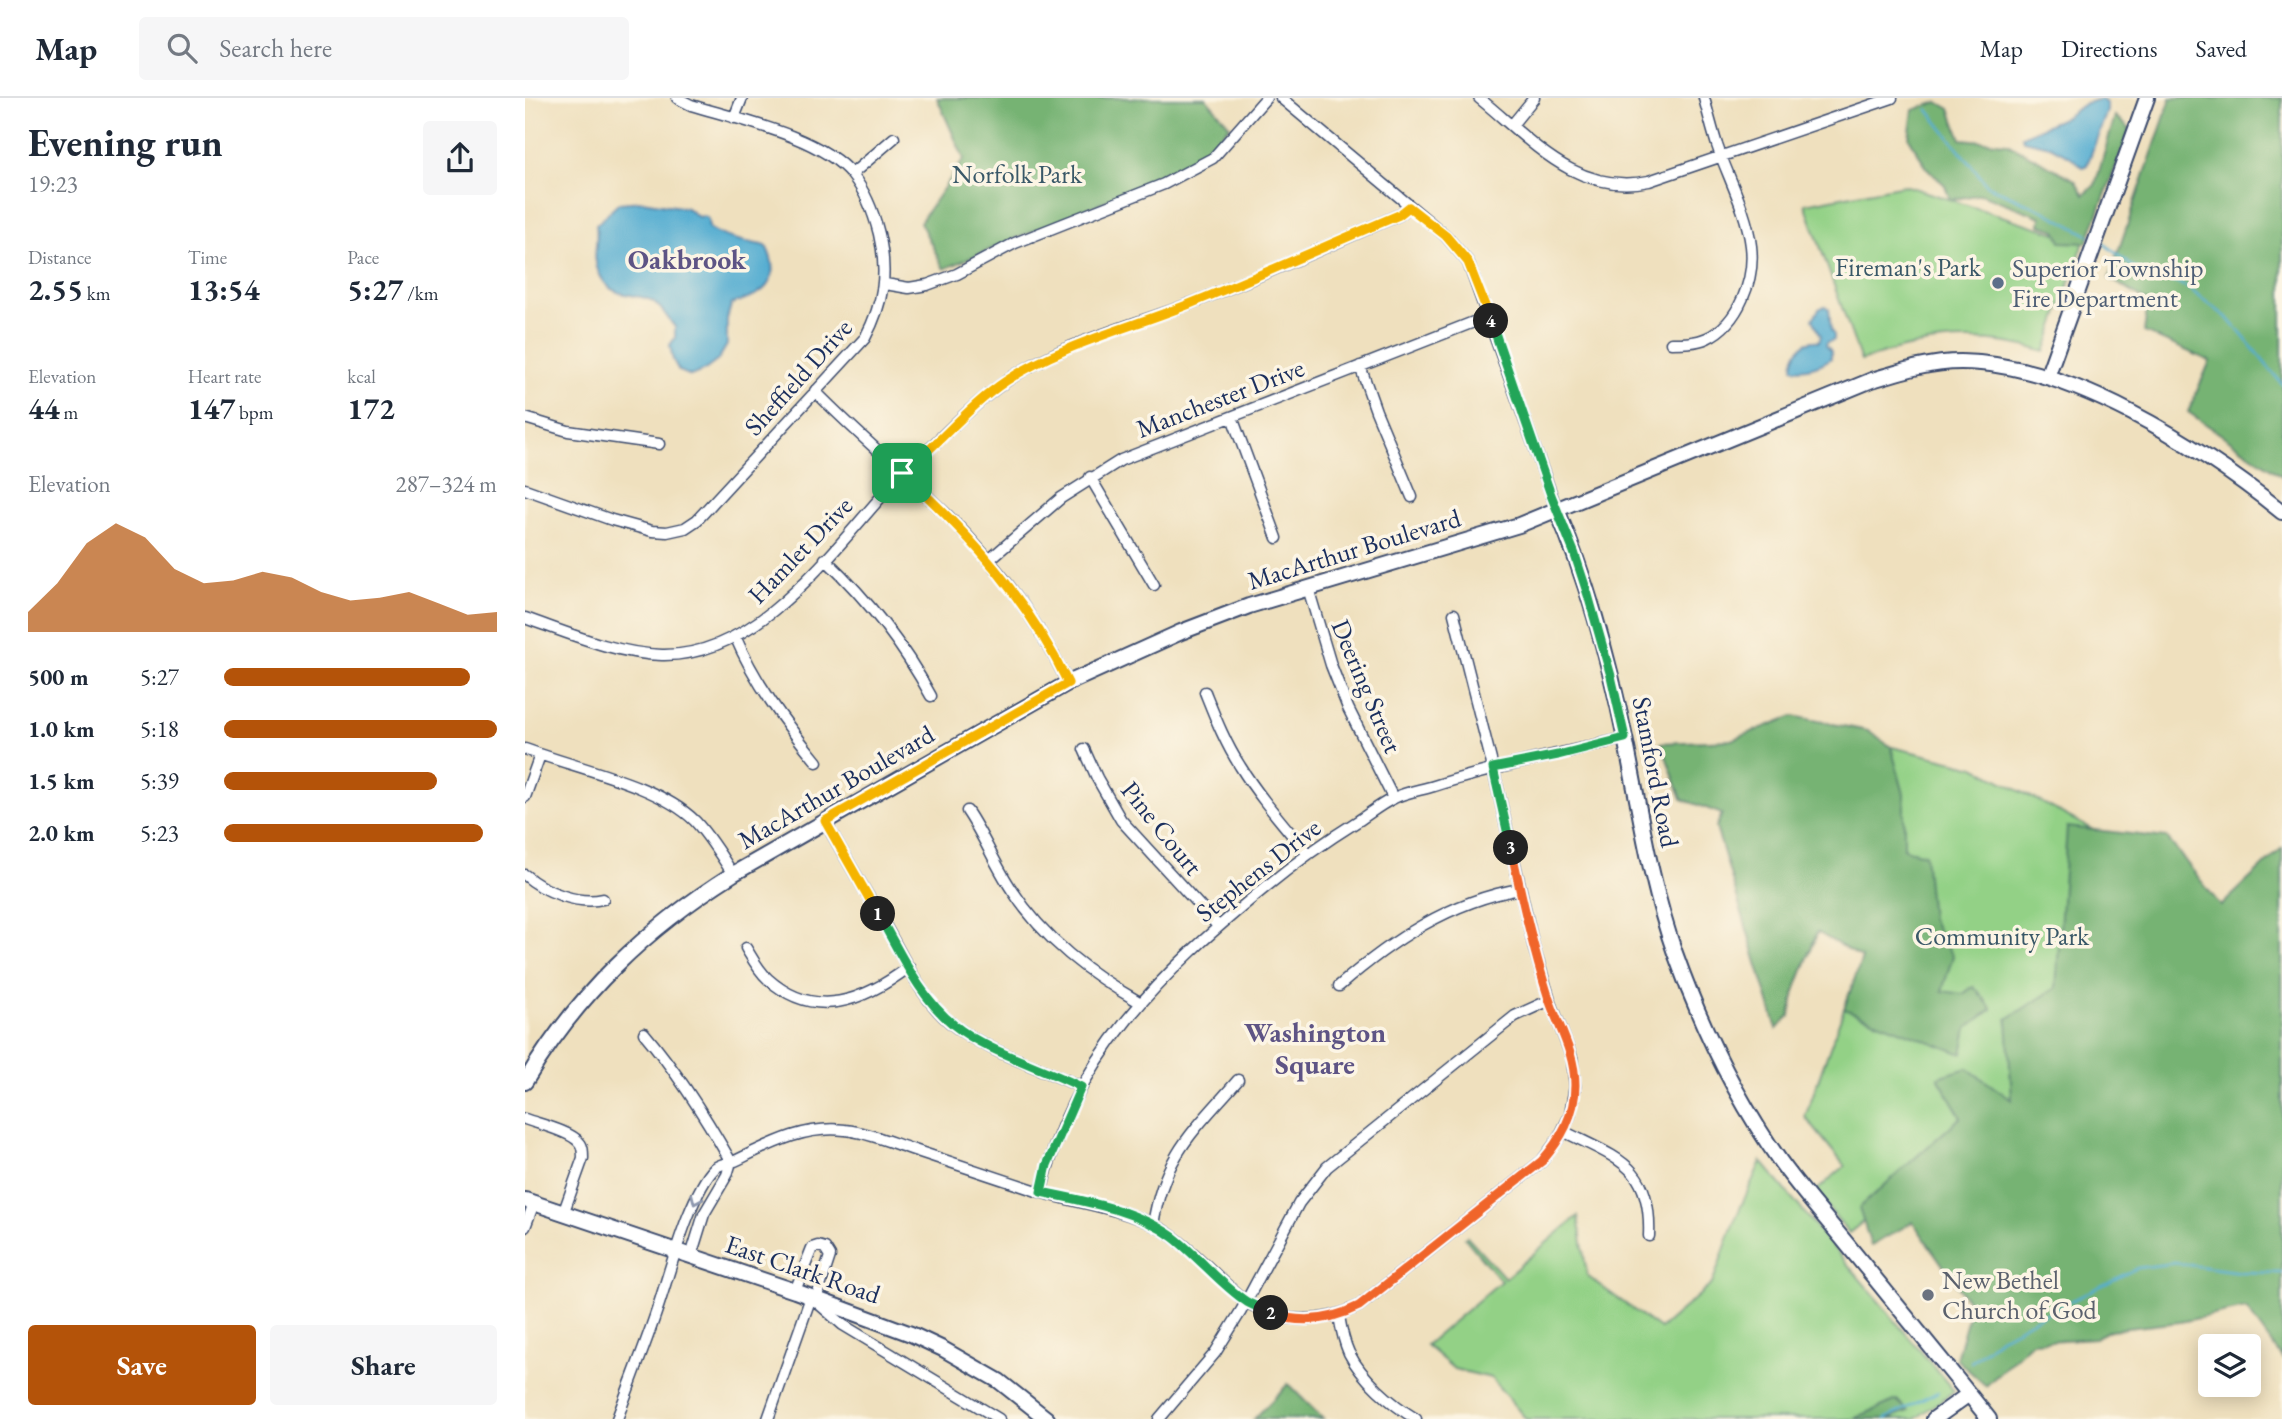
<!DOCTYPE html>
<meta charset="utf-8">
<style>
:root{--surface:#fff;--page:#f6f6f7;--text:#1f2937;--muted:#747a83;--line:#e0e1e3;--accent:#b45309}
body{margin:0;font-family:"EB Garamond",serif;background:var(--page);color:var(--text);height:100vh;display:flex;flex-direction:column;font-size:26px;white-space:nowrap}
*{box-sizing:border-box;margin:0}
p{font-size:23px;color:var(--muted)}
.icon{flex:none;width:38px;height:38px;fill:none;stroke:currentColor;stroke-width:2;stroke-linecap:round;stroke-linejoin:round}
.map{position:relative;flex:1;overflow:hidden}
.sheet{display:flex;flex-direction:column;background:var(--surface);width:525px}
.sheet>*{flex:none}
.controls{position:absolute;left:1673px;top:1236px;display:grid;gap:14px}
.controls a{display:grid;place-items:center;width:63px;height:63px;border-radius:7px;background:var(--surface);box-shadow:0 4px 18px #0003;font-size:35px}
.pin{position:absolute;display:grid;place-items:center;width:60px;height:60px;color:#fff;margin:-30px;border-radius:14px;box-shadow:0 4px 10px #0006}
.km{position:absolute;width:35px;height:35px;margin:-18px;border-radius:50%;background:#222;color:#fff;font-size:19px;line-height:35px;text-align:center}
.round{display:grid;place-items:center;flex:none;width:74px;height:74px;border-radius:7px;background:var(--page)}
.head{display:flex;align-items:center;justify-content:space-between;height:119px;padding:0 28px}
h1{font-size:38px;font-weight:700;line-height:52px}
.stats{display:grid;grid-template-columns:repeat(3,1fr);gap:10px;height:119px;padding:7px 28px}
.stats div{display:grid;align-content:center}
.stats b{font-size:30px;font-weight:700}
.stats small{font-size:19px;font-weight:400}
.stats p{font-size:19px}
.chart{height:196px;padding:14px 28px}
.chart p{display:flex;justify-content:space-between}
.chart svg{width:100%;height:126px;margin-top:7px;fill:var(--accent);opacity:.7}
.button{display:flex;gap:14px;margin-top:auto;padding:14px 28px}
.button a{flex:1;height:80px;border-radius:7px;background:var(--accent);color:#fff;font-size:28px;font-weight:700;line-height:80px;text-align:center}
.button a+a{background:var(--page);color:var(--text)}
ul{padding:0 28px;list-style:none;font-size:23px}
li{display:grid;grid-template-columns:112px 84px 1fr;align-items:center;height:52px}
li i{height:18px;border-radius:9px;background:var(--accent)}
header{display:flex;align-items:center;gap:42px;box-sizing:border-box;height:98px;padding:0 35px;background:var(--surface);border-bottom:2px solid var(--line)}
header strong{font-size:33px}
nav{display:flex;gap:38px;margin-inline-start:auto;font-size:24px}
.search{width:490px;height:63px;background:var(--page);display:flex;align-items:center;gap:18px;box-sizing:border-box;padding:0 24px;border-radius:7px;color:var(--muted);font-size:26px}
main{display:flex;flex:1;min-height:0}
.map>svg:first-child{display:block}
.green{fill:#93d186;stroke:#578072;stroke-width:2}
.forest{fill:#76b373;stroke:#487168;stroke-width:2}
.water{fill:#54add1;stroke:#386e98;stroke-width:2}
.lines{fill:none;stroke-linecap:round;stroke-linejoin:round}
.stream{stroke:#54add1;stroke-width:2.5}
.street-casing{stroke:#3b4a6c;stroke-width:13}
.secondary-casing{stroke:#3b4a6c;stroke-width:18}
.street{stroke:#fff;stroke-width:10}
.secondary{stroke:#fff;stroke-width:14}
.oneway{stroke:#8d97ae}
.split-1-casing{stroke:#fff;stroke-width:14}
.split-2-casing{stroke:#fff;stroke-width:14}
.split-3-casing{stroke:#fff;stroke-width:14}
.split-4-casing{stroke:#fff;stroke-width:14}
.split-5-casing{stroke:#fff;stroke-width:14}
.split-1{stroke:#f5b400;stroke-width:9}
.split-2{stroke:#22a559;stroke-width:9}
.split-3{stroke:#f0652b;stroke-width:9}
.split-4{stroke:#22a559;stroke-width:9}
.split-5{stroke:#f5b400;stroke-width:9}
.service-dot{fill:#5c6f8a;stroke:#fcf5e5;stroke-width:2.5}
.worship-dot{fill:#6b7280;stroke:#fcf5e5;stroke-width:2.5}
.labels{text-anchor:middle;stroke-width:7;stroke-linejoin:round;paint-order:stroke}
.park-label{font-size:26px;fill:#395868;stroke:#fcf5e5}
.service-label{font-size:26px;fill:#4e5e75;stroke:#fcf5e5;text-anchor:start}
.street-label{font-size:26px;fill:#1b2f5e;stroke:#fcf5e5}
.worship-label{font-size:26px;fill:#5b616d;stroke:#fcf5e5;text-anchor:start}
.neighbourhood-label{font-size:28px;font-weight:bold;fill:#5e5485;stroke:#fcf5e5}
</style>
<header>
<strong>Map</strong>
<div class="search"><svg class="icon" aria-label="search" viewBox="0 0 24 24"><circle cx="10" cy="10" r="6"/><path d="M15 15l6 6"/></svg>Search here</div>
<nav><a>Map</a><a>Directions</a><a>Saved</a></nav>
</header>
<main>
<section class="sheet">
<div class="head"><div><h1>Evening run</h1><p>19:23</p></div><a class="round"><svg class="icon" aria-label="share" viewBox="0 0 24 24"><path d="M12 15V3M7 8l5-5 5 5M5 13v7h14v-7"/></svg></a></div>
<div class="stats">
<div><p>Distance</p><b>2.55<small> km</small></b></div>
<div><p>Time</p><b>13:54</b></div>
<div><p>Pace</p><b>5:27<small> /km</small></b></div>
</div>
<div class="stats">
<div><p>Elevation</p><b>44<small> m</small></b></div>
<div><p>Heart rate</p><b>147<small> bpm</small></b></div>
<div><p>kcal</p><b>172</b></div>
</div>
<div class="chart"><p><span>Elevation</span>287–324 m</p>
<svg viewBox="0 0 160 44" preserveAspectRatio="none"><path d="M0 44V37L10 27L20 13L30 6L40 11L50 22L60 27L70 26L80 23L90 25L100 30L110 33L120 32L130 30L140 34L150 38L160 37V44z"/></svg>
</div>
<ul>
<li><b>500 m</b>5:27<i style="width:90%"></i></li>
<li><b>1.0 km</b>5:18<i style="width:100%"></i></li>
<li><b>1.5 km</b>5:39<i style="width:78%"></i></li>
<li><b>2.0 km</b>5:23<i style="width:95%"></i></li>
</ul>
<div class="button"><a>Save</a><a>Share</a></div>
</section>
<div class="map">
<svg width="1757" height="1321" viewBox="0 0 1757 1321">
<rect width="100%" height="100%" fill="#fcf5e5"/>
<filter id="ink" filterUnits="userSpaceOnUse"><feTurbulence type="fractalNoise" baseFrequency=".0143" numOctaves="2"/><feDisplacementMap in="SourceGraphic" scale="14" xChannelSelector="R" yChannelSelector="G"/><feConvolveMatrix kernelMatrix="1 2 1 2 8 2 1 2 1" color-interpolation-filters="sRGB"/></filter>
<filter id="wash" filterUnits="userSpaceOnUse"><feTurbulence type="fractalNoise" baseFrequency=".00686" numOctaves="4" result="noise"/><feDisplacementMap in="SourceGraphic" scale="28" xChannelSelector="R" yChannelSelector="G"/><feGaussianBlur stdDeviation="1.57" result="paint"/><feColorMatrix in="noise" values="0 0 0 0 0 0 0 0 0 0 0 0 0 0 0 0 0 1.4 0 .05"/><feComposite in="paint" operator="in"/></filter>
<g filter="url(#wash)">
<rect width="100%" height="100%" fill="#efe0be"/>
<!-- green -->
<path class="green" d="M 1379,87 L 1559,144 L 1520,254 C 1458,234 1397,240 1336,263 L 1280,106 Z
M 1267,625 L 1450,669 L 1634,767 L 1711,821 L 1324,1135 L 1290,1094 L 1320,1068 L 1280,1019 L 1343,844 L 1303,808 L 1270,893 L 1265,917 L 1179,661 Z
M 1236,1063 L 1429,1293 L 1390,1321 L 1001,1321 L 966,1280 L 929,1271 L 901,1247 L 976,1183 L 940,1140 L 942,1138 L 980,1180 L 1053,1118 L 1062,1178 L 1135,1231 L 1187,1186 L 1209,1124 Z"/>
<!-- forest -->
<path class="forest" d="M 412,0 L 681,0 L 705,28 L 666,67 L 419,171 L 395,124 L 439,61 Z
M 1646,0 L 1757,0 L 1757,378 L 1663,314 L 1685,263 L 1619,234 L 1623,204 L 1584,180 Z
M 1413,4 L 1425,11 L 1436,41 L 1482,45 L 1550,82 L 1559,97 L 1570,87 L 1590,18 L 1605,31 L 1562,145 L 1536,144 L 1531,132 L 1515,127 L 1516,119 L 1456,96 L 1425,102 L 1420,87 L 1402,70 L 1384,40 L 1388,12 Z
M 1268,618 L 1343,633 L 1366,649 L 1379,696 L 1379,751 L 1400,756 L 1406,821 L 1428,858 L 1417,893 L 1438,896 L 1449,888 L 1467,911 L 1442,930 L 1437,956 L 1319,911 L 1337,860 L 1292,834 L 1270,893 L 1265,917 L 1252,931 L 1191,729 L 1197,716 L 1157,701 L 1136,645 L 1206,642 Z
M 1542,729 L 1642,740 L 1696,808 L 1757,750 L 1757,1260 L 1721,1210 L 1655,1224 L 1585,1232 L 1570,1240 L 1507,1244 L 1461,1288 L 1431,1261 L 1446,1208 L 1388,1124 L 1346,1148 L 1334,1110 L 1436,1019 L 1413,979 L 1442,970 L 1487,1002 L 1482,921 L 1531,890 Z
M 763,1286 L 798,1321 L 729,1321 Z
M 1372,1302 L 1383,1313 L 1362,1321 L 1328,1321 Z"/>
<!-- water -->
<path class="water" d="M 1576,1 L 1582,6 L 1582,13 L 1562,67 L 1558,69 L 1546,59 L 1525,48 L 1498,42 L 1497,38 L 1540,19 L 1561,5 Z
M 117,103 L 162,110 L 173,119 L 179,118 L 183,121 L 184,130 C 202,142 221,143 241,148 C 250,165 252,185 232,196 C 224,201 214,202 206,207 L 202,221 L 202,247 L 193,262 L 180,272 L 166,278 L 154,273 L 148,262 L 145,247 L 150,240 L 150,229 C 144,222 137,210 129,204 C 113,192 87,205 74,175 C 66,158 74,143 71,127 L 94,105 Z
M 1300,208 L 1304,211 L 1306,233 L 1309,237 L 1309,242 L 1302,244 L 1301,247 L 1306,253 L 1306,260 C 1298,267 1278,273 1268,270 C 1269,254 1278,241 1294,243 L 1296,238 L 1288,221 L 1294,211 Z"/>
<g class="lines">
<!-- stream -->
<path class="stream" d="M 1403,12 L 1463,88 L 1517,112 L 1567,139
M 1577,144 L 1609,170 L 1660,188 L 1704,221 L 1757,286
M 1446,1264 L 1475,1240 L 1502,1225 L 1612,1170 L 1650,1165 L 1716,1174 L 1757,1175
M 1360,1321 L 1413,1294"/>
</g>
</g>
<g filter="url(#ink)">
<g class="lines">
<defs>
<path id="street" d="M 756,0 L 921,138 L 943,164 L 1032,412
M 954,0 C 1006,42 1051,98 1124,83 L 1367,0
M 209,20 L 217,0
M 987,27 L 1009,0
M 327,76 L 369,40
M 360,186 L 384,190 L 402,187 L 432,176 L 490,145 L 639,86 L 688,60 L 741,0
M 1146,245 C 1158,245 1171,245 1182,240 C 1214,225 1230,181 1226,148 C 1222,114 1203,79 1192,47 C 1187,31 1183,15 1179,0
M 835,268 L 851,313 L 887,399
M 290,293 C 332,336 379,375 422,417 C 472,466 513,523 543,585
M 707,319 L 752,440
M 0,320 L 43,333 L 134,346
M 565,379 L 629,487
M 0,391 L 87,422 L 127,433 L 142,434 L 160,430 L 172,422 L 340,240 C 359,204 363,175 354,136 C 349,116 340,93 327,77 C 297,39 212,21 166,7 L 152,0
M 300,461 C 343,502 378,546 406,598
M 464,462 L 536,400 L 596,362 L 964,218
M 783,490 L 806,567 L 823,610 L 868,700
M 0,520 C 43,535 91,556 137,557 C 238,559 312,445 374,379 C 382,370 393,362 401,354 C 427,329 451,304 480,284 C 535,246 603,229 664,206 C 735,179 804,147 874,117 L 884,109
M 210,538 C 230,585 260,625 292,664
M 680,594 C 690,619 700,645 715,668 C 734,699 759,727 782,755
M 0,651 C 50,670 133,686 170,723 C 185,739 196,758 208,776
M 559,651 L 572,680 L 596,722 L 693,828
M 0,699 L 15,657
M 442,713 C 459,738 470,767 487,792 C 519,842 565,876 616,905
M 300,723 C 320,759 341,794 361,829 C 381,864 398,905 431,929 C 468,956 515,969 556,989
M 0,777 C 19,794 54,807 78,801
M 221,850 C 227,860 234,873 243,881 C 290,923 339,903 384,869
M 814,888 C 866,843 925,803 995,791
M 119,935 C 153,975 180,1018 206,1064
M 0,1021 C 13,1026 45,1033 54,1044 C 58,1048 58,1054 58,1060 L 38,1116
M 1038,1033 C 1093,1061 1127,1067 1124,1138
M 516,1094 C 548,958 638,873 742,788 C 771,764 801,743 833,723 C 844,716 856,706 869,700 C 881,694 896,692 909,688 C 972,668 1036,656 1100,640
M 628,1127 C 639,1056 669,1033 713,982
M 0,1129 L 9,1105
M 166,1158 L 179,1116 L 202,1077 L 206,1064
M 270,1193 L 287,1150 L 293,1148 L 300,1150 L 305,1158 L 291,1201
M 814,1218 C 816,1230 819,1244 824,1255 C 837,1281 866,1306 891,1321
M 92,1321 C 105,1285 120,1248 132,1212 C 144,1177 165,1094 190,1070 C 195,1066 203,1065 210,1063 C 245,1046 280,1027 320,1032 C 342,1034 365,1044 386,1051 C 428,1065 470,1079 512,1093 C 551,1105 591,1109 629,1127 C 664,1145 688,1177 718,1201 C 752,1227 797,1226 834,1208 L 1017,1063 L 1034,1040 L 1045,1017 L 1050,988 L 1047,960 L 1025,902 L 1009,850 L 968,670 L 929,516
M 243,1321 L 286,1199 L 318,1227 L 474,1321
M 634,1321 L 690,1255 L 716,1213 L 774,1105 L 802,1069 L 990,918 L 1025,902"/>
<path id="secondary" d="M 1522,279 L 1622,0
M 1032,412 C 1063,485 1084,562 1100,640 C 1115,712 1125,785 1150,855 C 1176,928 1211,1000 1255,1063 C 1275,1091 1299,1118 1321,1145 C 1369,1204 1417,1262 1464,1321
M 0,984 C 53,895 121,831 208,776 L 543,585 L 656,534 L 724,508 L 994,427 L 1347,282 C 1377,273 1405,264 1436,264 C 1544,265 1675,348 1757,414
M 0,1102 L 270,1193 L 386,1236 L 418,1251 L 474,1283 L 522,1321
M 1409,1321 L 1444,1296"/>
</defs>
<!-- street casing -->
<use href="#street" class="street-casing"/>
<!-- secondary casing -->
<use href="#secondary" class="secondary-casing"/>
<!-- street -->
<use href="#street" class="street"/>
<!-- secondary -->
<use href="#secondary" class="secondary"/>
</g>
<!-- one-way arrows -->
<defs><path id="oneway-chevron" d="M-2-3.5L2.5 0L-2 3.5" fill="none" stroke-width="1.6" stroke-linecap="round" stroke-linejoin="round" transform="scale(1.75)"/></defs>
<use class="oneway" href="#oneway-chevron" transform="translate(171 1102) rotate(114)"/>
</g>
<g class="lines" filter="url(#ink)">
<defs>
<path id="split-1" d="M 353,816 L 300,723 L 543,585 C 504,503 445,436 377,375"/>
<path id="split-2" d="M 353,816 C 375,854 394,899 429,927 C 462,954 517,969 556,989 L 522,1067 L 516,1094 C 560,1103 611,1112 648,1139 C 673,1158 697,1188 722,1204 C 729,1208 738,1211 746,1215"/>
<path id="split-3" d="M 746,1215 C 776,1227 806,1222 834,1208 L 1017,1063 C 1036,1041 1050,1017 1050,987 C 1050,955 1034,930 1024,901 C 1008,851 997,801 986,750"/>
<path id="split-4" d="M 966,223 L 1026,397 L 1049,454 L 1063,497 L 1086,578 L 1100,640 L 1033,657 L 968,670 L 986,750"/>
<path id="split-5" d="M 377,375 C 414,347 442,309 481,283 C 537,246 605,230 667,205 C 737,177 805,146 874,117 L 884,109 L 921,138 L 943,164 L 966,223"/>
</defs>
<!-- split-1 casing -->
<use href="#split-1" class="split-1-casing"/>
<!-- split-2 casing -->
<use href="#split-2" class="split-2-casing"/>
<!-- split-3 casing -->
<use href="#split-3" class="split-3-casing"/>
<!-- split-4 casing -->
<use href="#split-4" class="split-4-casing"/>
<!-- split-5 casing -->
<use href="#split-5" class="split-5-casing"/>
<!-- split-1 -->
<use href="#split-1" class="split-1"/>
<!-- split-2 -->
<use href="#split-2" class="split-2"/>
<!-- split-3 -->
<use href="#split-3" class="split-3"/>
<!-- split-4 -->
<use href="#split-4" class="split-4"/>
<!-- split-5 -->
<use href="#split-5" class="split-5"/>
</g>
<!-- markers -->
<circle class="service-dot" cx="1473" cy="185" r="7"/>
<circle class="worship-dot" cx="1403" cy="1197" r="7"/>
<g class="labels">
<!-- park labels -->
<g class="park-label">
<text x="492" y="85">Norfolk Park</text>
<text x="1383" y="178">Fireman's Park</text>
<text x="1477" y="847">Community Park</text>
</g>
<!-- service labels -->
<g class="service-label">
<text x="1487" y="179">Superior Township<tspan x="1487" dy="30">Fire Department</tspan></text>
</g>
<!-- street labels -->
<g class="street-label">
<text transform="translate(273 279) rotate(-48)" y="9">Sheffield Drive</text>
<text transform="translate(695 300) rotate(-21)" y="9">Manchester Drive</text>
<text transform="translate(829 451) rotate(-17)" y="9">MacArthur Boulevard</text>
<text transform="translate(275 452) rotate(-46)" y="9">Hamlet Drive</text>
<text transform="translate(842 588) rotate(67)" y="9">Deering Street</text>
<text transform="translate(1131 674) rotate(79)" y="9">Stamford Road</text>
<text transform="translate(311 689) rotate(-30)" y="9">MacArthur Boulevard</text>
<text transform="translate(637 730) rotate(51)" y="9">Pine Court</text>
<text transform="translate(733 772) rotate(-38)" y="9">Stephens Drive</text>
<text transform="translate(278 1171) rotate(19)" y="9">East Clark Road</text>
</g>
<!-- worship labels -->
<g class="worship-label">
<text x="1417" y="1191">New Bethel<tspan x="1417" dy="30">Church of God</tspan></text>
</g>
<!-- neighbourhood labels -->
<g class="neighbourhood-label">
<text x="162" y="171">Oakbrook</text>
<text x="790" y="944">Washington<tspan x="790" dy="32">Square</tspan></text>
</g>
</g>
</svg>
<div class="controls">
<a><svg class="icon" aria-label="layers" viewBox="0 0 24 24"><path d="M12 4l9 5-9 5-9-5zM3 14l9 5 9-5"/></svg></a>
</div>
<div class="pin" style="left:377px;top:375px;background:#1e9e55"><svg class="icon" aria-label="arrive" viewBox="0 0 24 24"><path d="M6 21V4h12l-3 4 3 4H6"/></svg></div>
<b class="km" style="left:353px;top:816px">1</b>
<b class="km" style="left:746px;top:1215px">2</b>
<b class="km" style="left:986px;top:750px">3</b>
<b class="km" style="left:966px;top:223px">4</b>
</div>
</main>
